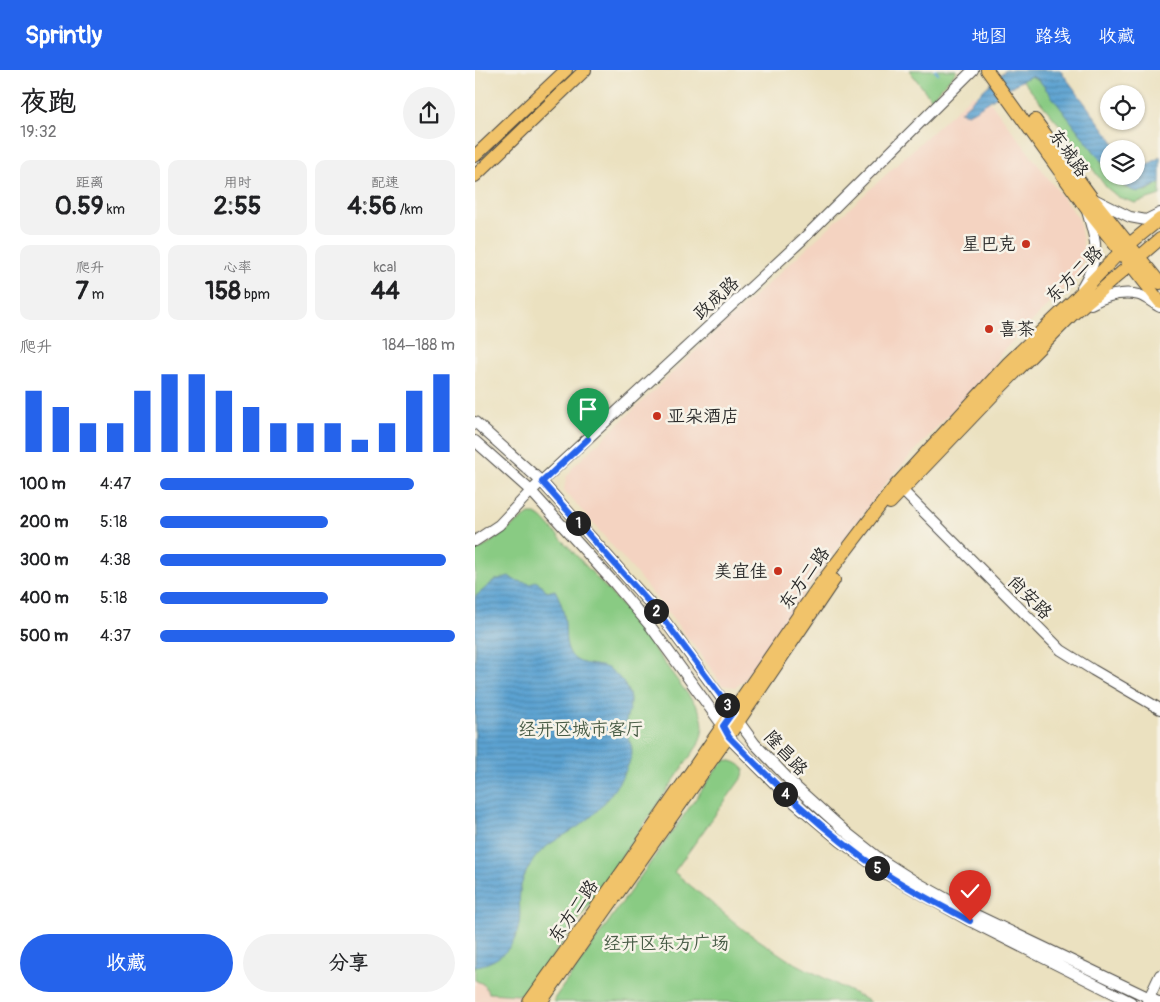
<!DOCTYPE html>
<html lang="zh">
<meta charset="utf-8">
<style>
:root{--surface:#fff;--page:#f2f2f2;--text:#202124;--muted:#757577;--accent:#2563eb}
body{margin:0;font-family:Pangolin,"LXGW WenKai TC",sans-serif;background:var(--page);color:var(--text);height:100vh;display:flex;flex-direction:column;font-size:19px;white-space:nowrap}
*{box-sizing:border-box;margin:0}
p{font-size:16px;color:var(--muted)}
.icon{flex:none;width:28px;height:28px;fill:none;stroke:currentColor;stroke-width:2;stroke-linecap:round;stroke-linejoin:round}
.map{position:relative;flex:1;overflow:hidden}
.details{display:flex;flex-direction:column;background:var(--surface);width:475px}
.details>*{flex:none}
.controls{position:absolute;left:625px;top:15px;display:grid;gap:10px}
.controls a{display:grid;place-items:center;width:45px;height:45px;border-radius:50%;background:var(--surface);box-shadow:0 1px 4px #0004;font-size:25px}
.pin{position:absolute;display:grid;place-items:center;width:42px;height:42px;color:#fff;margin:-51px -21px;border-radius:50% 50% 50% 0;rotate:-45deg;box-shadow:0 0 5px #0007}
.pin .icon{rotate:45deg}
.km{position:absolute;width:25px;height:25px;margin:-12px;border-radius:50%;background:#222;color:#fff;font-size:14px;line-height:25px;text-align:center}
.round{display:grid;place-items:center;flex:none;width:52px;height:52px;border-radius:26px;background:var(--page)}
.head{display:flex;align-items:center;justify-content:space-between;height:85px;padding:0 20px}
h1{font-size:28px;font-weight:700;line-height:38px}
.figures{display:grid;grid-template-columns:repeat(3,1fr);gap:8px;height:85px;padding:5px 20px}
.figures div{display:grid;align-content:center;border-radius:10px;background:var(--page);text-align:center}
.figures b{font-size:25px;font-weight:700}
.figures small{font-size:14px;font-weight:400}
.figures p{font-size:14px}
.chart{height:140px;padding:10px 20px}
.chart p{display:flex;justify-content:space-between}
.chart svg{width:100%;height:90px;margin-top:5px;stroke:var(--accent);stroke-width:6}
.primary-button{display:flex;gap:10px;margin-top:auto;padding:10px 20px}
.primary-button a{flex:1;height:58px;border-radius:30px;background:var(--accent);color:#fff;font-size:20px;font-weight:700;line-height:58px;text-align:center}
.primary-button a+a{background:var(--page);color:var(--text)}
ul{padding:0 20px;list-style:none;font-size:16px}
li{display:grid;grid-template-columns:80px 60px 1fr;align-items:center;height:38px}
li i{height:12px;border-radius:6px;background:var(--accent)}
header{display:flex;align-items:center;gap:30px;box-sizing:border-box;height:70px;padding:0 25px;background:var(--accent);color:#fff}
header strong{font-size:24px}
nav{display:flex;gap:28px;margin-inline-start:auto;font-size:18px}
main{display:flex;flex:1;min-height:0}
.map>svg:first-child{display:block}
.built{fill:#f4d3c1}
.green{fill:#89cb83;stroke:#5a7b57}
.water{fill:url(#water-rules);stroke:#43667e}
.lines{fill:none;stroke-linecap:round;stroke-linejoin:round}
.stream{stroke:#5ba2d1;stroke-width:2.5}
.minor-casing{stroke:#484641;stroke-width:12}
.major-casing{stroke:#484641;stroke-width:14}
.minor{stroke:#fff;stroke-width:10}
.major{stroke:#f1c36a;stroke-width:12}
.route-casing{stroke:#fff;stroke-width:10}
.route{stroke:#2563eb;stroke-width:6}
.poi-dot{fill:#c8321e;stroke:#f7f3e8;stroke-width:2}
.labels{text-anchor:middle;stroke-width:5;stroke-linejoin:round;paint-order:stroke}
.street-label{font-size:18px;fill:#2b2b2b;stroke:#f7f3e8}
.poi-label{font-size:18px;fill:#2b2b2b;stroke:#f7f3e8;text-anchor:end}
.park-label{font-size:18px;fill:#475b45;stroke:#f7f3e8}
</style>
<header>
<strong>Sprintly</strong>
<nav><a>地图</a><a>路线</a><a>收藏</a></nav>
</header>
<main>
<section class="details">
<div class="head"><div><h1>夜跑</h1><p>19:32</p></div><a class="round"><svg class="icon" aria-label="share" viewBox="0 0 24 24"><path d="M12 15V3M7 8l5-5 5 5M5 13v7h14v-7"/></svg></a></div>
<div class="figures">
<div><p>距离</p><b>0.59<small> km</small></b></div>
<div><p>用时</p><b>2:55</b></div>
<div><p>配速</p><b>4:56<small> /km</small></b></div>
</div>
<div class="figures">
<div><p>爬升</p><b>7<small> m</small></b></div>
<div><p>心率</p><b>158<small> bpm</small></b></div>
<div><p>kcal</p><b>44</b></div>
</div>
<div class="chart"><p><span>爬升</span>184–188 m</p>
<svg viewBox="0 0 160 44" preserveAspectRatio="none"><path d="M5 44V14M15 44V22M25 44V30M35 44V30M45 44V14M55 44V6M65 44V6M75 44V14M85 44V22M95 44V30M105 44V30M115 44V30M125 44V38M135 44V30M145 44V14M155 44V6"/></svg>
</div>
<ul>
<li><b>100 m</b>4:47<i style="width:86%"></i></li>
<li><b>200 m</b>5:18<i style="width:57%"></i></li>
<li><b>300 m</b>4:38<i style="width:97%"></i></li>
<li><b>400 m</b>5:18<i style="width:57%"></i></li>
<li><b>500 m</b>4:37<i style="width:100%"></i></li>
</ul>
<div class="primary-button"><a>收藏</a><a>分享</a></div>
</section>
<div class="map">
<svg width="685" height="932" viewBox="0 0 685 932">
<defs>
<pattern id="water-rules" width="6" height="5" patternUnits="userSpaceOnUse" patternTransform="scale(1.25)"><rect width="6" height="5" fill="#5ba2d1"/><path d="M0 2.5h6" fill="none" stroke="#4b84aa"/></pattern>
</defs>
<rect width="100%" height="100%" fill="#f7f3e8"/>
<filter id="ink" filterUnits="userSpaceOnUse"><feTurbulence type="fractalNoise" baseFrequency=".02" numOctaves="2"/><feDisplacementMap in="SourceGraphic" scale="10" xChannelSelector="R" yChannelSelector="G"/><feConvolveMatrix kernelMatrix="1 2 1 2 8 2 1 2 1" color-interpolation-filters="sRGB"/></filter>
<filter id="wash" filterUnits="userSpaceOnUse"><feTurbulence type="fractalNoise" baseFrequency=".0096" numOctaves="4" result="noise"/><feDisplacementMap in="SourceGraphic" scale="20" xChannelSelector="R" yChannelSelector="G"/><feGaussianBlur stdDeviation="1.12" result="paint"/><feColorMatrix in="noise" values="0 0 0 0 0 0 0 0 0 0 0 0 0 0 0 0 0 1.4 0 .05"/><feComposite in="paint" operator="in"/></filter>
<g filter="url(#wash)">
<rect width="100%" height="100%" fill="#ebe1c0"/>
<!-- built -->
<path class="built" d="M 497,25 L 517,34 L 604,149 L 608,172 L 609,189 L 601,207 L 526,283 L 519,296 L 414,409 L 317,540 L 268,611 L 261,617 L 247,615 L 225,583 L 160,502 L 89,420 L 91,408 L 99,396 L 229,273 Z
M 0,910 L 35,924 L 43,925 L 52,922 L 43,932 L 0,932 Z"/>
<!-- green -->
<path class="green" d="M 434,0 L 481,0 L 481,2 L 456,29 Z
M 556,6 L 564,10 C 576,25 634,92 634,106 L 639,106 L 650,118 L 672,121 L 685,112 L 685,125 L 660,133 L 643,127 L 631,117 L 592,64 L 547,10 Z
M 54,444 L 60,444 L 67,448 L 143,531 L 223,638 C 230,652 229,661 223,675 L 92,867 L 52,922 L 43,925 L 14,923 L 8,914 L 0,910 L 0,481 L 9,477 Z
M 250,690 C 258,691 264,693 269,699 L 268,706 L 199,802 L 269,860 L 312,889 L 396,932 L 79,932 L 79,929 L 243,697 Z"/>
<!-- water -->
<path class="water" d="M 530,0 L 585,0 L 644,79 L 634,79 L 634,101 L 564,10 L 556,6 C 533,16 515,33 493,44 L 485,42 Z
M 685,87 L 685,112 C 664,127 656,124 639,106 L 661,106 L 661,96 L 669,97 Z
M 34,506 L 39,510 L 56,514 L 60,511 L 67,515 L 72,522 L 80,520 C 85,529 89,541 90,552 C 91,564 89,574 96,585 C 107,599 125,591 137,601 C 146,608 156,621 155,633 C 155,640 151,648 150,655 C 150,664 157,673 157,681 C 156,700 131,732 118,745 C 91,770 65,769 49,807 C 40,828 48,841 43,859 C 39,879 20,894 0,896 L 0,527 L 20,510 Z"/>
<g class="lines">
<!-- stream -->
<path class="stream" d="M 460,0 L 463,4"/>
</g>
</g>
<g filter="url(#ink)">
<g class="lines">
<defs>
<path id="minor" d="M 619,129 L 655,147 L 671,150 L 685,143
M 607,217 C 626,185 622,176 612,141
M 616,234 C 630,226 648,221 664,225 C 671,227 679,234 685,237
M 0,352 L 67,412 L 187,547 L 280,674 L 322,718 L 372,763 L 405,789 L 441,812 L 499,844 L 683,932
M 0,371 L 56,421 L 140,514 L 176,557 L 248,656 L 253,667 L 315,729 L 365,771 L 406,801 L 495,851 L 656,932
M 423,416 L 586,580 L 618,600 L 685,639
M 0,471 L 24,455 L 56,421 L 327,170 L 498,0
M 672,932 L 685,905"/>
<path id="major" d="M 512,0 L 611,138 L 685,232
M 560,50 L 617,128 L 685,213
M 0,86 L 91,0
M 0,106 L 110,0
M 415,433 L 522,321 L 596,246 L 685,169
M 54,932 L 149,799 L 341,520 L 421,415 L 533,293 L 601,228 L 646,181 L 685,149
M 66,932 L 253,667 L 359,510"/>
</defs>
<!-- minor casing -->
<use href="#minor" class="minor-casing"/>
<!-- major casing -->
<use href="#major" class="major-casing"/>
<!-- minor -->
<use href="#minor" class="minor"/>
<!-- major -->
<use href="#major" class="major"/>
</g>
</g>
<g class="lines" filter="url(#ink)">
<defs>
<path id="route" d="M 113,369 L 67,412 L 187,547 L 258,642 L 248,656 L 254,667 C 301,715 349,762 405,800 C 433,819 465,835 495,851"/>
</defs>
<!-- route casing -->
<use href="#route" class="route-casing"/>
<!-- route -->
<use href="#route" class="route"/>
</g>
<!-- markers -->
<g class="poi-dot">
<circle cx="551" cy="174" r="5"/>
<circle cx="514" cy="259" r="5"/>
<circle cx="182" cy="346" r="5"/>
<circle cx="303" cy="501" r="5"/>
</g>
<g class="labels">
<!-- street labels -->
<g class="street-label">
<text transform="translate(594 83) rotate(55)" y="6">东城路</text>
<text transform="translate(599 204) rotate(-45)" y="6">东方二路</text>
<text transform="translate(241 228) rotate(-43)" y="6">政成路</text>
<text transform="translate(329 508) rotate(-54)" y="6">东方二路</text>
<text transform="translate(555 527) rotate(45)" y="6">尚安路</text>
<text transform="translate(311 683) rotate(47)" y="6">隆昌路</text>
<text transform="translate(98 841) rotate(-55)" y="6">东方二路</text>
</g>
<!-- poi labels -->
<g class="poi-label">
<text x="541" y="180">星巴克</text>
<text x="524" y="265" text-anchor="start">喜茶</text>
<text x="192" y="352" text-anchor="start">亚朵酒店</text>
<text x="293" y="507">美宜佳</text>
</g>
<!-- park labels -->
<g class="park-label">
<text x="106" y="665">经开区城市客厅</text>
<text x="191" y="879">经开区东方广场</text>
</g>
</g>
</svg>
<div class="controls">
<a><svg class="icon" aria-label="locate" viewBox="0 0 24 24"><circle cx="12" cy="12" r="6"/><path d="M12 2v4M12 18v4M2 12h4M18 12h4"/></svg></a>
<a><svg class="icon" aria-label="layers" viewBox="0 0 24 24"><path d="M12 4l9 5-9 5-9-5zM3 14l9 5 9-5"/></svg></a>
</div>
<div class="pin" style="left:113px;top:369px;background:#1e9e55"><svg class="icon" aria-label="arrive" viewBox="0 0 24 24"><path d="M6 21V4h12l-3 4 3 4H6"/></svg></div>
<div class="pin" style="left:495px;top:851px;background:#d93025"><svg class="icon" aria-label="check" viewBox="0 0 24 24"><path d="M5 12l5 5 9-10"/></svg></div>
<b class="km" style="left:103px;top:453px">1</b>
<b class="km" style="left:181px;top:541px">2</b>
<b class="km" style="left:252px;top:635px">3</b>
<b class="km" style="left:310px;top:724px">4</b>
<b class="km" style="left:402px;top:798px">5</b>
</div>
</main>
